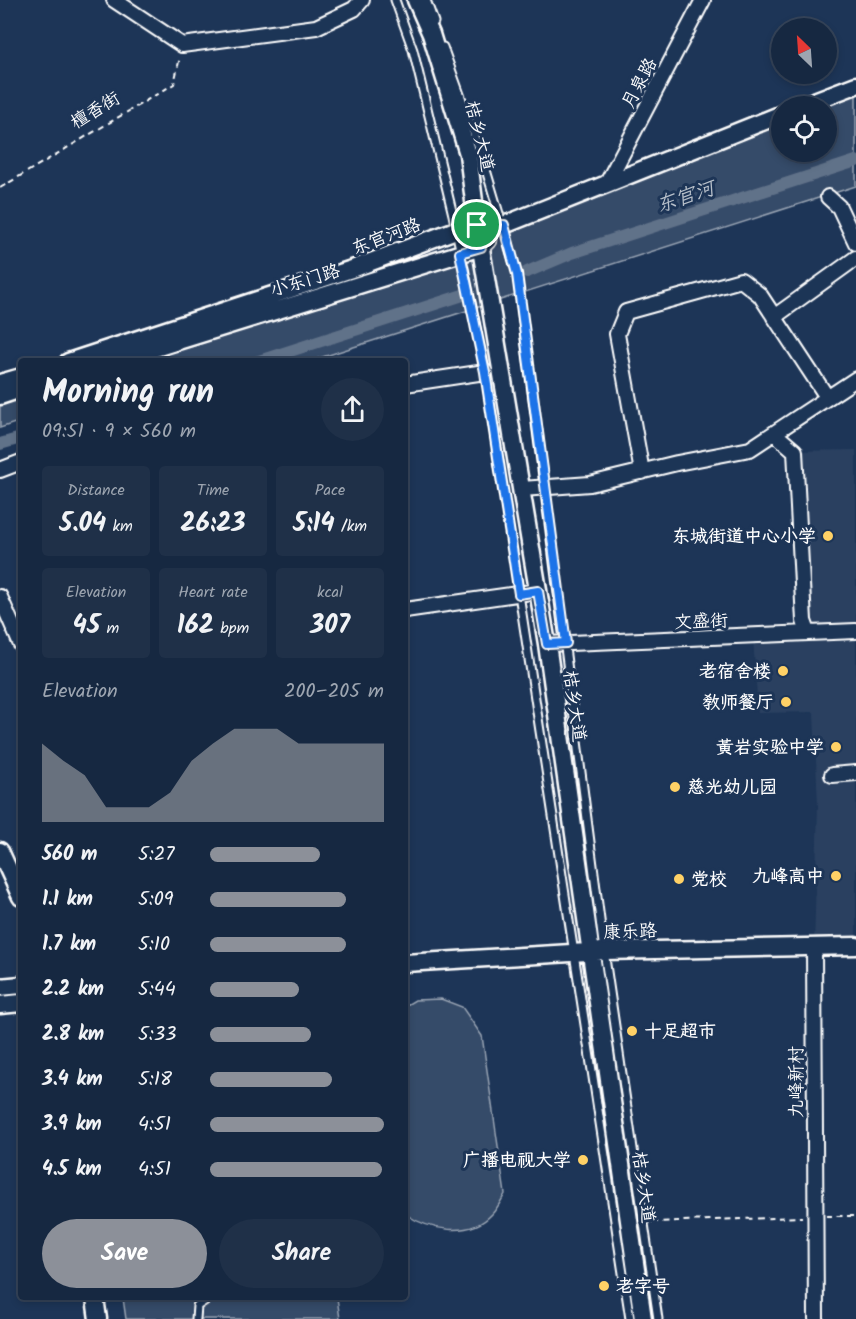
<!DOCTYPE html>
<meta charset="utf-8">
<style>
:root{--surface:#162841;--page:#1f3048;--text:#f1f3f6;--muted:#9ea6b1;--line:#35445a;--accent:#8c9099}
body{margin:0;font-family:Kalam,"LXGW WenKai TC",sans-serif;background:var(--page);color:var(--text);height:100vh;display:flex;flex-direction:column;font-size:22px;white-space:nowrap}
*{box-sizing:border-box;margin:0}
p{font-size:20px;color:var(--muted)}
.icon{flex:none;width:33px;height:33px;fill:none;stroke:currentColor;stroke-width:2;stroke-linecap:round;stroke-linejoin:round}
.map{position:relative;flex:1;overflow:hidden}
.panel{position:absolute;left:18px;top:358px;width:390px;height:942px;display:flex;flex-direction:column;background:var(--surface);border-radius:6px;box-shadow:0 3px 9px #0003,0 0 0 2px var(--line)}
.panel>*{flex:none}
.needle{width:39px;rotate:335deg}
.tools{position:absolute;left:771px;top:18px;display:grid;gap:12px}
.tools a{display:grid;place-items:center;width:66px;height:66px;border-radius:50%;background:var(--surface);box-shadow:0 3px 9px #0003,0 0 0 2px var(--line);font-size:30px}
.pin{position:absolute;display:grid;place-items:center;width:51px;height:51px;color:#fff;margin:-26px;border:3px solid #fff;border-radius:50%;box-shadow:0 2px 6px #0007}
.round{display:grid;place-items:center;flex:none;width:63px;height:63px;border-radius:32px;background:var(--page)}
.summary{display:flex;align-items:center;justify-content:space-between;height:102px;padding:0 24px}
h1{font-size:33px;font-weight:700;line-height:45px}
.metrics{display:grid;grid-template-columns:repeat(3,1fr);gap:9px;height:102px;padding:6px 24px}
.metrics div{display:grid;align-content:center;border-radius:6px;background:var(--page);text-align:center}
.metrics b{font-size:26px;font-weight:700}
.metrics small{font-size:16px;font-weight:400}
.metrics p{font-size:16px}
.chart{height:168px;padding:12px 24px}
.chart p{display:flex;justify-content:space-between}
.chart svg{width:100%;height:108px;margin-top:6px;fill:var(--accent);opacity:.7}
.cta{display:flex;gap:12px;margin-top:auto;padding:12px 24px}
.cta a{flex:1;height:69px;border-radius:36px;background:var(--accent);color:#fff;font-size:24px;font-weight:700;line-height:69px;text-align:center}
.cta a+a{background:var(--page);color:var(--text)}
ul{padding:0 24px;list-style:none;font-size:20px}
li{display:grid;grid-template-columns:96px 72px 1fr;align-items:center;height:45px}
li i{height:15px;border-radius:8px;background:var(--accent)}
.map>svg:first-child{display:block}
.built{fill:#2a4161}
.green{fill:#364b69;stroke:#9aa5b4;stroke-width:1.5}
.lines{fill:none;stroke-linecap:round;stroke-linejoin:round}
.canal{stroke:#617289;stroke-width:12}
.service-casing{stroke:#fff;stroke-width:11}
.minor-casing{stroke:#fff;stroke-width:18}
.tertiary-casing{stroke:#fff;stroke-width:21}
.path{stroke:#fff;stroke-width:2;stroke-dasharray:6 4.5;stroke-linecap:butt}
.service{stroke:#1d3557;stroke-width:7}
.minor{stroke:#1d3557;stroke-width:14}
.tertiary{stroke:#1d3557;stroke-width:16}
.route-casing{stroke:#fff;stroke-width:12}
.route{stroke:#1a73e8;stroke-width:8}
.poi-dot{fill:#ffd166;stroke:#1d3557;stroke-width:2}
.labels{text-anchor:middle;stroke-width:6;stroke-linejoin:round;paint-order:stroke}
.street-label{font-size:18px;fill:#fff;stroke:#1d3557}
.poi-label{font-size:18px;font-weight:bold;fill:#fff;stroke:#1d3557;text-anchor:end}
.water-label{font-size:20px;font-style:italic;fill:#b8c0ca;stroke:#1d3557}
</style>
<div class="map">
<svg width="856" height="1319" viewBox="0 0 856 1319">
<rect width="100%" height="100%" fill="#1d3557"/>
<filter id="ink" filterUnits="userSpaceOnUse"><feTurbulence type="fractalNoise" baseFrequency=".0167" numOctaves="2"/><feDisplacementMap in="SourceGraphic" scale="12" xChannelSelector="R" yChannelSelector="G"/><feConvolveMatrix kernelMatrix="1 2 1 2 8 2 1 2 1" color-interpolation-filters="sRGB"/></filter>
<g filter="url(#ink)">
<!-- built -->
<path class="built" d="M 856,450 L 856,946 L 814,947 L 818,806 L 814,712 L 758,713 L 753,637 L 807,633 L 795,451 Z"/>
<!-- green -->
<path class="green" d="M 856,85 L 856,186 L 310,361 L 127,362 L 449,260 L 504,225 L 781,114 L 782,152 L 826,152 L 826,106 L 801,106 Z
M 21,396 L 21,421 L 0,428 L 0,403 Z
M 441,999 L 462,1007 L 482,1036 L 505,1194 C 501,1201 497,1209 492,1214 C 469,1239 429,1230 405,1214 L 405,1006 L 415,1000 Z
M 123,1298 L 337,1298 L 340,1319 L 126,1319 Z"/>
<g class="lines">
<!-- canal -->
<path class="canal" d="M 527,272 L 572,253 L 856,161
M 256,362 L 463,295
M 0,444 L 21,438"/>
<defs>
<path id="service" d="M 395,0 L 413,50 L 453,215 L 485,372 L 630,1319
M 426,0 L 434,22
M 443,47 L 481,153 L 517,274 L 604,951 L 658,1319
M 196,1319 L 197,1306 L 209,1298"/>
<path id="minor" d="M 114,0 L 182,45 L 316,27 L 354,9 L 362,0
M 607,183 L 703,0
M 828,197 L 839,207 L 856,243
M 774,317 L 856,258
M 405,384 L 485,372
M 774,433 L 795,451 L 804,621 L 808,632
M 0,470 L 21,462
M 642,472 L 617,334 L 626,312 L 741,280 L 760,295 L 827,397
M 522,489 L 590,484 L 677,463 L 750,449 L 856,379
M 0,597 L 21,645
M 405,610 L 538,591
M 547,644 L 856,631
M 832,775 L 856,773
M 814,947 L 816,1319"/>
<path id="tertiary" d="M 416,0 L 431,34 L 468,154 L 477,225 L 547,644 L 643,1319
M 801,106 L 856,85
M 68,362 L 355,268 L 461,228 L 504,225 L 782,114
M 110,362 L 481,247 L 488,240
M 0,383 L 21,377
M 0,396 L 21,389
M 0,851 L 21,897
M 405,963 L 604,951 L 856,946
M 0,987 L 21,985
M 0,1005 L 21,1003
M 95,1298 L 98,1319"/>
</defs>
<!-- service casing -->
<use href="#service" class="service-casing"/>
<!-- minor casing -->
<use href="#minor" class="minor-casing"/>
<!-- tertiary casing -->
<use href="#tertiary" class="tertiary-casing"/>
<!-- path -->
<path class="path" d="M 0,188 L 174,84 L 180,57
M 826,1216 L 856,1216
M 652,1222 L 802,1217"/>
<!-- service -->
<use href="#service" class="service"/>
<!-- minor -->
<use href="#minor" class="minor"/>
<!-- tertiary -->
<use href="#tertiary" class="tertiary"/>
</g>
</g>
<g class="lines" filter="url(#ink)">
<defs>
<path id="route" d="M 477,225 L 504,225 L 517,274 L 566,643 L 547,644 L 538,591 L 519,594 L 485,372 L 460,253 L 481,247 Z"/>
</defs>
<!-- route casing -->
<use href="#route" class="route-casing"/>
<!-- route -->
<use href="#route" class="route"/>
</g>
<!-- markers -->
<g class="poi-dot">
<circle cx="828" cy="536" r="6"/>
<circle cx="783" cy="671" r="6"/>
<circle cx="786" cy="702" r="6"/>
<circle cx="836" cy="747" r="6"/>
<circle cx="675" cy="787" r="6"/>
<circle cx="836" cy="876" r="6"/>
<circle cx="679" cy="879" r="6"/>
<circle cx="632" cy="1031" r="6"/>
<circle cx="583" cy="1160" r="6"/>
<circle cx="604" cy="1286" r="6"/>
</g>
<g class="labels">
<!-- street labels -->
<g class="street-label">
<text transform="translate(639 83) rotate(-62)" y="6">月泉路</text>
<text transform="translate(95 110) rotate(-31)" y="6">檀香街</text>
<text transform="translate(480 136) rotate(76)" y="6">桔乡大道</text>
<text transform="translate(386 236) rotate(-21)" y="6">东官河路</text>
<text transform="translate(305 280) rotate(-17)" y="6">小东门路</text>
<text transform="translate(701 621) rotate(-2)" y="6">文盛街</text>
<text transform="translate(575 706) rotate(82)" y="6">桔乡大道</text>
<text transform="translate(630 931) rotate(-2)" y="6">康乐路</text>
<text transform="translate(796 1082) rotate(-90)" y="6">九峰新村</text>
<text transform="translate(644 1187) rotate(82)" y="6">桔乡大道</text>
</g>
<!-- poi labels -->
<g class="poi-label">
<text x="816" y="542">东城街道中心小学</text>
<text x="771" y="677">老宿舍楼</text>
<text x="774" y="708">教师餐厅</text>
<text x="824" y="753">黄岩实验中学</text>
<text x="687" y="793" text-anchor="start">慈光幼儿园</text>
<text x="824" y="882">九峰高中</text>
<text x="691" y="885" text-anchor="start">党校</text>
<text x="644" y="1037" text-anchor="start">十足超市</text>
<text x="571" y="1166">广播电视大学</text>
<text x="616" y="1292" text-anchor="start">老字号</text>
</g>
<!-- water labels -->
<g class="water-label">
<text transform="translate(685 196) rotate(-18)" y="7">东官河</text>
</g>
</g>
</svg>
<div class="tools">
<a><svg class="needle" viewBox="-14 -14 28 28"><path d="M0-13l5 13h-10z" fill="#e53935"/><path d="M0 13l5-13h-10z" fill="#9ea6b1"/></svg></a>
<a><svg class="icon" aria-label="locate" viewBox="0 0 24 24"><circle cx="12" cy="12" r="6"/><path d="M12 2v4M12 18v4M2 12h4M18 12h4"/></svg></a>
</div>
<div class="pin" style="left:477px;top:225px;background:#1e9e55"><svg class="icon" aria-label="arrive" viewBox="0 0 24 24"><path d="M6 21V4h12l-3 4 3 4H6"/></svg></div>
<section class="panel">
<div class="summary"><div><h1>Morning run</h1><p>09:51 · 9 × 560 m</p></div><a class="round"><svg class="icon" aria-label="share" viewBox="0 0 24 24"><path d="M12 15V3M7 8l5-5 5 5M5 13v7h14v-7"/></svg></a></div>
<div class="metrics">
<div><p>Distance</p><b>5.04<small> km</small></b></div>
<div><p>Time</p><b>26:23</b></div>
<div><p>Pace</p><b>5:14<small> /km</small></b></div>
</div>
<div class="metrics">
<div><p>Elevation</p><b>45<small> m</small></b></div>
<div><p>Heart rate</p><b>162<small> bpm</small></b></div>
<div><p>kcal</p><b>307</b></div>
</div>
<div class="chart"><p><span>Elevation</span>200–205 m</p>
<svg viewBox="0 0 160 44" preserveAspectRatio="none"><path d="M0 44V12L10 19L20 25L30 38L40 38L50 38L60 32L70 19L80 12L90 6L100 6L110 6L120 12L130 12L140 12L150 12L160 12V44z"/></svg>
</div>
<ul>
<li><b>560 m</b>5:27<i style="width:63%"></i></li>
<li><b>1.1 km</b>5:09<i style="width:78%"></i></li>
<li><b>1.7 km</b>5:10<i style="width:78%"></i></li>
<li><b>2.2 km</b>5:44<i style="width:51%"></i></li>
<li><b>2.8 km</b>5:33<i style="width:58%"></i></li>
<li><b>3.4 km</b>5:18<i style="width:70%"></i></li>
<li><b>3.9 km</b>4:51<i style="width:100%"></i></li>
<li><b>4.5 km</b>4:51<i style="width:99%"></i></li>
</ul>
<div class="cta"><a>Save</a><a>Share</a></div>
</section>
</div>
